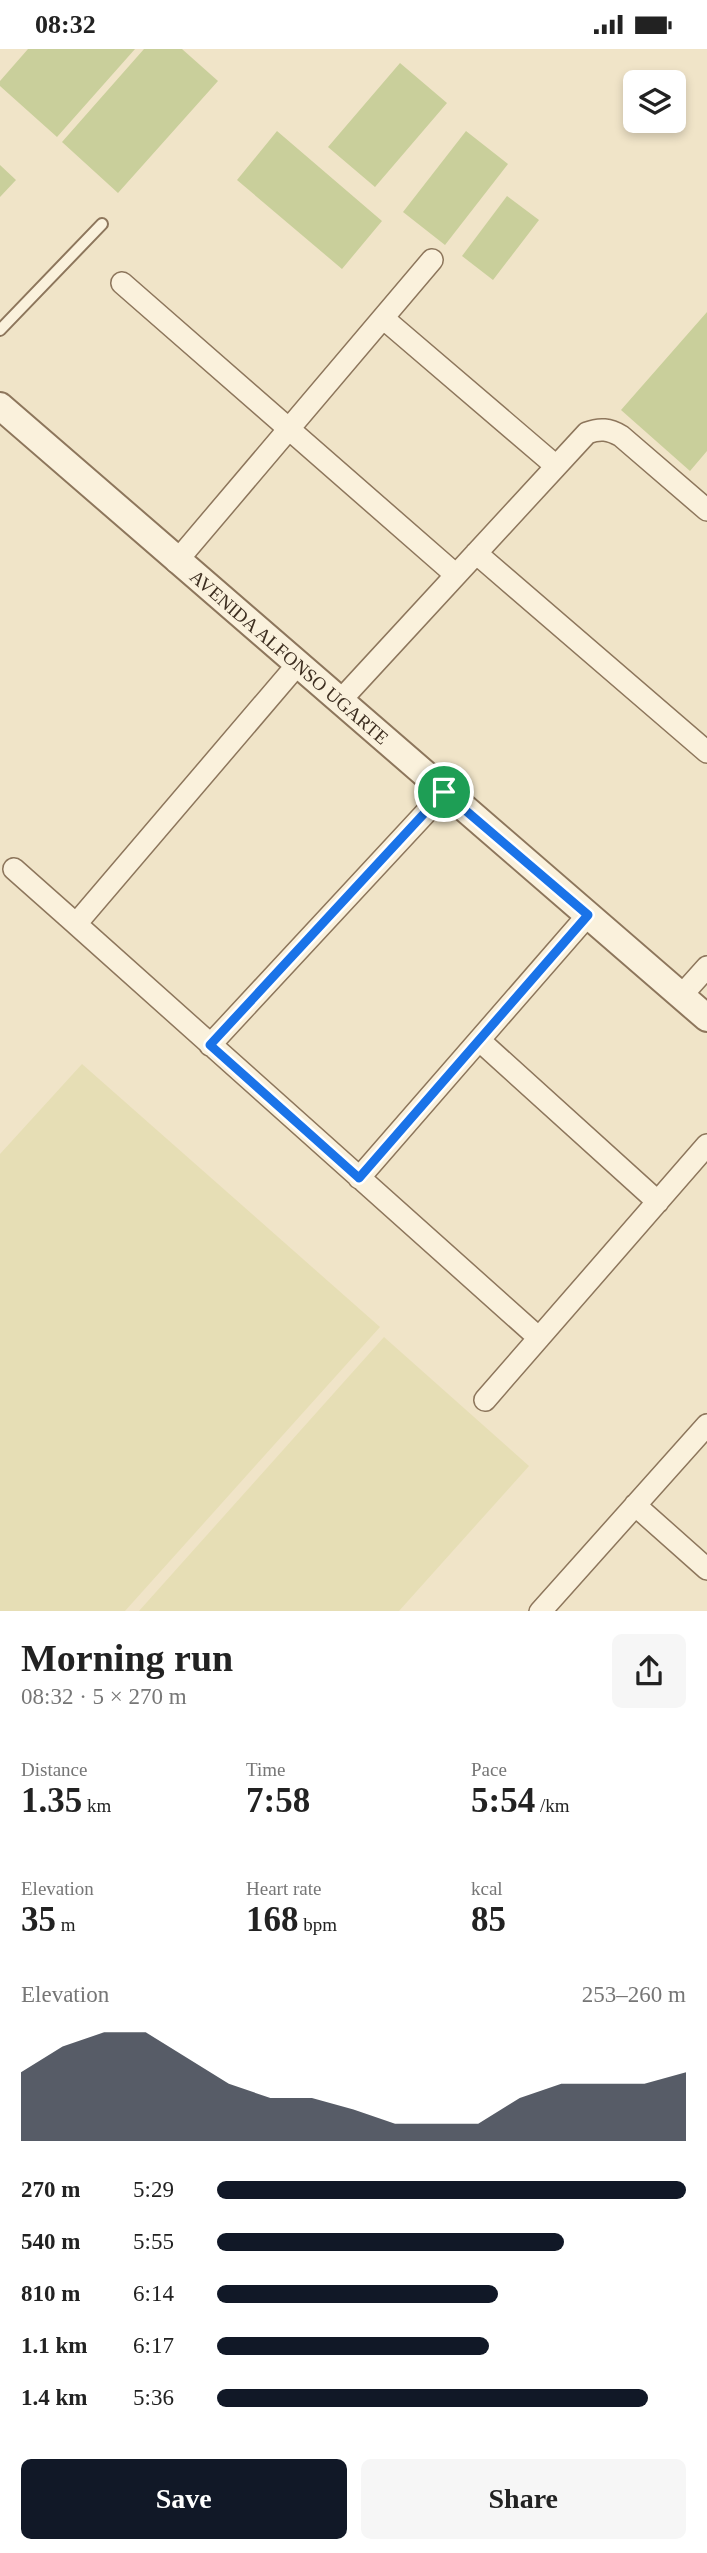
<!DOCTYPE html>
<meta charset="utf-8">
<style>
:root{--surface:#fff;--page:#f6f6f6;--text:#222;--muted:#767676;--accent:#111827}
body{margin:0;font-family:Georgia,serif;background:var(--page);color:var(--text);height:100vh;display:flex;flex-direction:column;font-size:26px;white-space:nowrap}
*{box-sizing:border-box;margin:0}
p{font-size:23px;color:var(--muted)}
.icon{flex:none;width:38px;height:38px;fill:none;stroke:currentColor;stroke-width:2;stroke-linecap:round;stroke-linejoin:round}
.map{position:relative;height:1562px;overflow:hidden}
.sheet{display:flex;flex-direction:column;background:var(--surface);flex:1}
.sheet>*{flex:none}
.tools{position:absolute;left:623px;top:21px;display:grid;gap:14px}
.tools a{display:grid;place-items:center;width:63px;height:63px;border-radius:10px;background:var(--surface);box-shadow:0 4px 10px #0003;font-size:35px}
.pin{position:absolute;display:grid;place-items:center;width:60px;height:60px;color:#fff;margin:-30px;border:4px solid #fff;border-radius:50%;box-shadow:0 2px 7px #0007}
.round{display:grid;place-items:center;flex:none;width:74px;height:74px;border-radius:10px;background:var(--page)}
.headline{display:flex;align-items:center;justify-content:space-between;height:119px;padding:0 21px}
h1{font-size:38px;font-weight:800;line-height:52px}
.metrics{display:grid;grid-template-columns:repeat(3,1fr);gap:10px;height:119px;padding:7px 21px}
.metrics div{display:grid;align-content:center}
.metrics b{font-size:35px;font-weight:800}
.metrics small{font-size:19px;font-weight:400}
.metrics p{font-size:19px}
.chart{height:196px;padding:14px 21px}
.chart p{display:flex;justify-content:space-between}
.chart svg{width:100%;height:126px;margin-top:7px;fill:var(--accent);opacity:.7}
.primary-button{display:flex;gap:14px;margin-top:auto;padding:14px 21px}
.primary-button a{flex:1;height:80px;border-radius:10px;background:var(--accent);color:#fff;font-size:28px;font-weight:800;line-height:80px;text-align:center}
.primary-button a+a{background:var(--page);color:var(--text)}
ul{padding:0 21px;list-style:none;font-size:23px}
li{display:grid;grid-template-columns:112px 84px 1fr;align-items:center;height:52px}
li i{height:18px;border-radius:9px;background:var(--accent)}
.status{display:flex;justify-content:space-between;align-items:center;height:49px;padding:0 35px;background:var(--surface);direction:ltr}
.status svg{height:19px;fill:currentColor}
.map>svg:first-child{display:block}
.farmland{fill:#e6deb5}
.green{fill:#c9cf9b}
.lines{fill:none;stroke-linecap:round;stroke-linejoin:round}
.service-casing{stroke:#8d765c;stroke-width:14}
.minor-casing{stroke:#8d765c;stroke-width:24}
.tertiary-casing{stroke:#8d765c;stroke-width:30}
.service{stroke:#faf1dc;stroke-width:10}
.minor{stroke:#faf1dc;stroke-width:21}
.tertiary{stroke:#faf1dc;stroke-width:26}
.route-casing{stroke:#fff;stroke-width:14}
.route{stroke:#1a73e8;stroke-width:9}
.labels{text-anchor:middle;stroke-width:5;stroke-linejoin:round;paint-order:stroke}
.street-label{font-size:19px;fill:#3d2e20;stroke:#f7eed8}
</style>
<div class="status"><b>08:32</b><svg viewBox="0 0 49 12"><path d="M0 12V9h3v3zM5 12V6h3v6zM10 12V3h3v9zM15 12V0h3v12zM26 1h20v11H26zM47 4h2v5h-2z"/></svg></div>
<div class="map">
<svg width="707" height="1563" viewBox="0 0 707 1563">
<rect width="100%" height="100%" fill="#f0e4c8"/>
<!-- farmland -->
<path class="farmland" d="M 82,1015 L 380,1278 L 125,1562 L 0,1562 L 0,1105 Z
M 384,1288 L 529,1417 L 399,1562 L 139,1562 Z"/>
<!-- green -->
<path class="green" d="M 28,0 L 135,0 L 57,88 L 0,37 L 0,32 Z
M 144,0 L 182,0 L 218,32 L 118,144 L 62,93 Z
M 400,14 L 447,54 L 375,138 L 328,98 Z
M 277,82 L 382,172 L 342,220 L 237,131 Z
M 466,82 L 508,115 L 445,196 L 403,163 Z
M 0,116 L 16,131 L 0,148 Z
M 507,147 L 539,171 L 493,231 L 462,207 Z
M 707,263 L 707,402 L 690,422 L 621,361 Z"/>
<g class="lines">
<defs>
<path id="service" d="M 0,281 L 102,175"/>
<path id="minor" d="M 122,234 L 456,526
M 383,269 L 556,417
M 476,504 L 707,703
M 176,513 L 432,211
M 297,616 L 76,875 L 539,1289
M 339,653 L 587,384 C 600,379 609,380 621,387 L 707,461
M 14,820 L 76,875
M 681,947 L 707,918
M 479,991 L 658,1153
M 210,996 L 445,743
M 359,1129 L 588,866
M 485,1351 L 707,1096
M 635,1456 L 707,1520
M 540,1563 L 707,1376"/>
<g id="tertiary">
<path id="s1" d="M 0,357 L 707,969"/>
</g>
</defs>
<!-- service casing -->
<use href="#service" class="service-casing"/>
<!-- minor casing -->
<use href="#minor" class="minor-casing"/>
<!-- tertiary casing -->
<use href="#tertiary" class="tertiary-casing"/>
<!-- service -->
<use href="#service" class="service"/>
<!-- minor -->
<use href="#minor" class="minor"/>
<!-- tertiary -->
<use href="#tertiary" class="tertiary"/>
</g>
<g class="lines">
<defs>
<path id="route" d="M 444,743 L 588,866 L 359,1129 L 210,996 Z"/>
</defs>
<!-- route casing -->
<use href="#route" class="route-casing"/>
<!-- route -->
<use href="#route" class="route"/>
</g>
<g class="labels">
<!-- street labels -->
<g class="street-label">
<text dy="7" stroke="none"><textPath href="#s1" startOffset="383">AVENIDA ALFONSO UGARTE</textPath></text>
</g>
</g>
</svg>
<div class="tools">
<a><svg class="icon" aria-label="layers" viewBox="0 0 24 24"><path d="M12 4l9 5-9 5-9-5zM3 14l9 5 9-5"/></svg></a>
</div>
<div class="pin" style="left:444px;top:743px;background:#1e9e55"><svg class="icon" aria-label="arrive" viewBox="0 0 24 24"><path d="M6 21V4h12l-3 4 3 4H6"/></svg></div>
</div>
<section class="sheet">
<div class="headline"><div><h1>Morning run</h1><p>08:32 · 5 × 270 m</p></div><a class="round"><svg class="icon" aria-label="share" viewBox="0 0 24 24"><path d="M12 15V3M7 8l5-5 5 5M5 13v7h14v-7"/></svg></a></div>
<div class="metrics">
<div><p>Distance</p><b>1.35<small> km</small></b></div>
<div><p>Time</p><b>7:58</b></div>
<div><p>Pace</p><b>5:54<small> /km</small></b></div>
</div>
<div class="metrics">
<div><p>Elevation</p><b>35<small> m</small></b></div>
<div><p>Heart rate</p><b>168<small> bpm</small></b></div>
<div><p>kcal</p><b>85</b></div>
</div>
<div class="chart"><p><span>Elevation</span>253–260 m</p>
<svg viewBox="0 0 160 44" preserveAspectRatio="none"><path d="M0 44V20L10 11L20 6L30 6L40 15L50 24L60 29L70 29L80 33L90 38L100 38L110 38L120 29L130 24L140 24L150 24L160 20V44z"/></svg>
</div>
<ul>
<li><b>270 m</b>5:29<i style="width:100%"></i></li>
<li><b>540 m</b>5:55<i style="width:74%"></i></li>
<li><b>810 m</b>6:14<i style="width:60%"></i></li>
<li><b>1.1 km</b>6:17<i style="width:58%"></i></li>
<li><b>1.4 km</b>5:36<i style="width:92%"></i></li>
</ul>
<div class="primary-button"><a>Save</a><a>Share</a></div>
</section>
